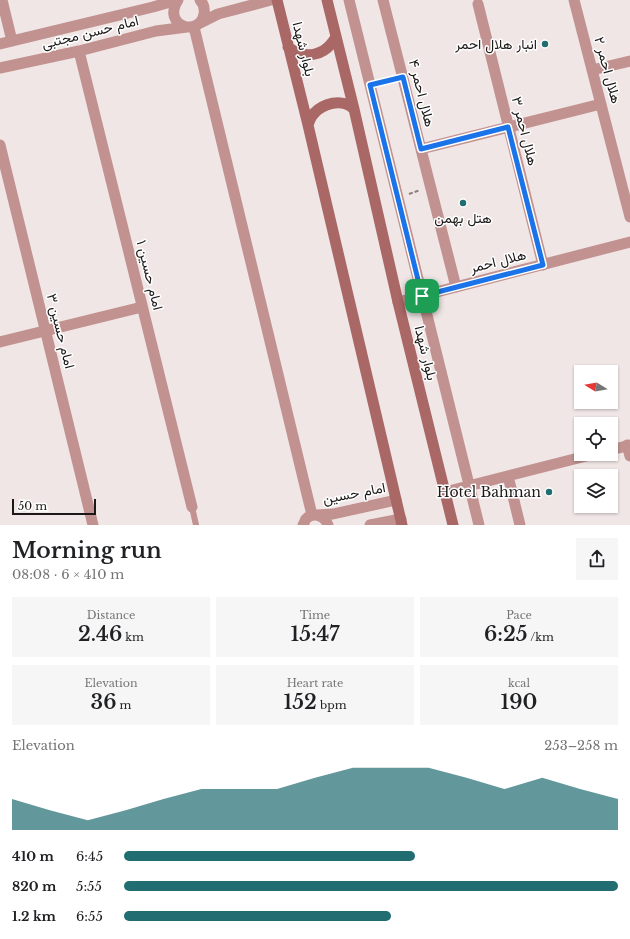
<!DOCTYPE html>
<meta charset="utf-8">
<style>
:root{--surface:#fff;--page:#f6f6f6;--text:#202124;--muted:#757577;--accent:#216d72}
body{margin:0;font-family:"Libre Baskerville",Vazirmatn,serif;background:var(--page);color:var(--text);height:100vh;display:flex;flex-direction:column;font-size:15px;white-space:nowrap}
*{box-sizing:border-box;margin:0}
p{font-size:13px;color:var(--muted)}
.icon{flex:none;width:22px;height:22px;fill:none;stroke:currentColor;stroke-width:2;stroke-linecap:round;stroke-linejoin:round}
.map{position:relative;height:525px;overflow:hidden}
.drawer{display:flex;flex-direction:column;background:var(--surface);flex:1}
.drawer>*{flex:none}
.needle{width:26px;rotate:281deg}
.controls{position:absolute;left:574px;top:365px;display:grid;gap:8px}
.controls a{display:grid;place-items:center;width:44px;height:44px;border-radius:0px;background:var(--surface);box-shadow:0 1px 3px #0004;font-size:20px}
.scale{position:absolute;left:12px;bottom:10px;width:84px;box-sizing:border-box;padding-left:4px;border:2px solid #1c1818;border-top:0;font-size:11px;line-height:14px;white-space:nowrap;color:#1c1818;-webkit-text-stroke:3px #fff;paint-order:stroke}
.pin{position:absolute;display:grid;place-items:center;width:34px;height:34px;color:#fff;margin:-17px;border-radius:8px;box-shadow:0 2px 6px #0006}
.round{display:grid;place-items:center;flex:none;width:42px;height:42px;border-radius:0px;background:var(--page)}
.overview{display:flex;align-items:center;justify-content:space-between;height:68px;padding:0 12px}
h1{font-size:22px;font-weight:600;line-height:30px}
.stats{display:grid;grid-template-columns:repeat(3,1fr);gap:6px;height:68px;padding:4px 12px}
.stats div{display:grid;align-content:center;border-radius:0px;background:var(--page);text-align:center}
.stats b{font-size:20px;font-weight:600}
.stats small{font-size:11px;font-weight:400}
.stats p{font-size:11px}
.chart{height:112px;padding:8px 12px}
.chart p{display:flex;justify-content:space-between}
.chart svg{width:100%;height:72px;margin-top:4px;fill:var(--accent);opacity:.7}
ul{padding:0 12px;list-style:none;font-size:13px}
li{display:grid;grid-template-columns:64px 48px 1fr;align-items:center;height:30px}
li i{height:10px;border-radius:5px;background:var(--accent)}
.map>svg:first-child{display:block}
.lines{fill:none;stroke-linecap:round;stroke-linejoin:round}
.path{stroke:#867f7f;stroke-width:2;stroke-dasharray:4 2;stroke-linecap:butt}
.service{stroke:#c19290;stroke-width:6}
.minor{stroke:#c19290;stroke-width:11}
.tertiary{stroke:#c19290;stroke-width:11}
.secondary{stroke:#a96766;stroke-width:11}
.route-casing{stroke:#fff;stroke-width:8}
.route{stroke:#1a73e8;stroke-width:5}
.poi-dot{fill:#216d72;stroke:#fff;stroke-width:1.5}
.labels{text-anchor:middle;stroke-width:3;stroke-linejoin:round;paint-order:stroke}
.street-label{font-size:14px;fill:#1c1818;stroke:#fff}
.poi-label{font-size:14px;fill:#1c1818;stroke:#fff;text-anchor:end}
</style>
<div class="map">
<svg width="630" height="525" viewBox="0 0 630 525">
<rect width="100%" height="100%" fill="#f0e6e5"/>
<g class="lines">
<!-- path -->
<path class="path" d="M 381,82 L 392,79
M 409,194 L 420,190"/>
<!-- service -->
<path class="service" d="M 192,507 L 196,525"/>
<!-- minor -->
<path class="minor" d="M 2,0 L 12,41
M 178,0 C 161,26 200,38 204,14 C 205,8 204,4 200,0
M 349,0 L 479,525
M 383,0 L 456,287
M 574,0 L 630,217
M 478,4 L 543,265
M 200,23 L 218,14 L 271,0
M 194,27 L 312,515
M 0,44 L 153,7 L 177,0
M 79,51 L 192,507
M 0,68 L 79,51 L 156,31 L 187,27
M 592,70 L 630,61
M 0,145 L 93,525
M 421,149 L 601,104
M 0,342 L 142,307
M 627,445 L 630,456
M 611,450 L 630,445
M 508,476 L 520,525
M 445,492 L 594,454
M 317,515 L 333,514 L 396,500
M 303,525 C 304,524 305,520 306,519 C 313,511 325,516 328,525
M 370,525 L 401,519"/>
<!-- tertiary -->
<path class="tertiary" d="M 398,302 L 630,242"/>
<!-- secondary -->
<path class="secondary" d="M 277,0 L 308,125 L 402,525
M 327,0 L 354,109 L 398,302 L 453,525
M 288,47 C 291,49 294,51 296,52 C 308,58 323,54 331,44 C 333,42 335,39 336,36
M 308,125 C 309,122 310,119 312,116 C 319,106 334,100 346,104 C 349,105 352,107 354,109"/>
</g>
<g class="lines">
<defs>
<path id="route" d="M 403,77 L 421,149 L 508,127 L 543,265 L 422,296 L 370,85 Z"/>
</defs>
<!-- route casing -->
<use href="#route" class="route-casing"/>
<!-- route -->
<use href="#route" class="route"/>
</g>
<!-- markers -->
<g class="poi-dot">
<circle cx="545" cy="44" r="4"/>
<circle cx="463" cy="203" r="4"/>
<circle cx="549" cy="492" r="4"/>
</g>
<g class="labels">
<!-- street labels -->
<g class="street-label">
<text transform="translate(90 32) rotate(-14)" y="5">امام حسن مجتبی</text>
<text transform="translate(304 49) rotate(76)" y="5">بلوار شهدا</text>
<text transform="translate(608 70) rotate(75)" y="5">هلال احمر ۲</text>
<text transform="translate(422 93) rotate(76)" y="5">هلال احمر ۴</text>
<text transform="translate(525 131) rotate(76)" y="5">هلال احمر ۳</text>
<text transform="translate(498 261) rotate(-14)" y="5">هلال احمر</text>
<text transform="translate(150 275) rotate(76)" y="5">امام حسین ۱</text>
<text transform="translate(61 331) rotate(76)" y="5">امام حسین ۳</text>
<text transform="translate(426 353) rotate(76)" y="5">بلوار شهدا</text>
<text transform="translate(354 493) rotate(-11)" y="5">امام حسین</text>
</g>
<!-- poi labels -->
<g class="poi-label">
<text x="537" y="49">انبار هلال احمر</text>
<text x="463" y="223" text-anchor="middle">هتل بهمن</text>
<text x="541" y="497">Hotel Bahman</text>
</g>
</g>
</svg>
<div class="controls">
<a><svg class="needle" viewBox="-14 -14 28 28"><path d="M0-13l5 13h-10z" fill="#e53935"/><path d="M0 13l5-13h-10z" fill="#757577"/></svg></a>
<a><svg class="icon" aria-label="locate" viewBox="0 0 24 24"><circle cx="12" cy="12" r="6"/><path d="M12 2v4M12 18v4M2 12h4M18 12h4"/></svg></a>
<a><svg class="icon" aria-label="layers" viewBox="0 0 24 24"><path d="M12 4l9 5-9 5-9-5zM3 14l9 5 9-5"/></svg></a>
</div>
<div class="scale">50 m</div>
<div class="pin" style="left:422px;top:296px;background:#1e9e55"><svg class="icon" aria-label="arrive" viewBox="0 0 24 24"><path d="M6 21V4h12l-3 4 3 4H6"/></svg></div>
</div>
<section class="drawer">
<div class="overview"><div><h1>Morning run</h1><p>08:08 · 6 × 410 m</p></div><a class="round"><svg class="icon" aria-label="share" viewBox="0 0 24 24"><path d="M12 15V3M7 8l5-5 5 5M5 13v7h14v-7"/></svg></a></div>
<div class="stats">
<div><p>Distance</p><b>2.46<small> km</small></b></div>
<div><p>Time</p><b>15:47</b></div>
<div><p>Pace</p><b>6:25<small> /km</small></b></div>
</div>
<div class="stats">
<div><p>Elevation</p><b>36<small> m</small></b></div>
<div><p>Heart rate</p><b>152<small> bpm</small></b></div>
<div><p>kcal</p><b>190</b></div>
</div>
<div class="chart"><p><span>Elevation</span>253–258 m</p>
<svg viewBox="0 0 160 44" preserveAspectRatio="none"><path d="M0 44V25L10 32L20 38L30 32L40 25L50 19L60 19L70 19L80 12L90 6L100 6L110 6L120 12L130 19L140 12L150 19L160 25V44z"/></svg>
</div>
<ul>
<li><b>410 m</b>6:45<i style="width:59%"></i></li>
<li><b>820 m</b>5:55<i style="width:100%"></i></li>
<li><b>1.2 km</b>6:55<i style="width:54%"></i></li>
</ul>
</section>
